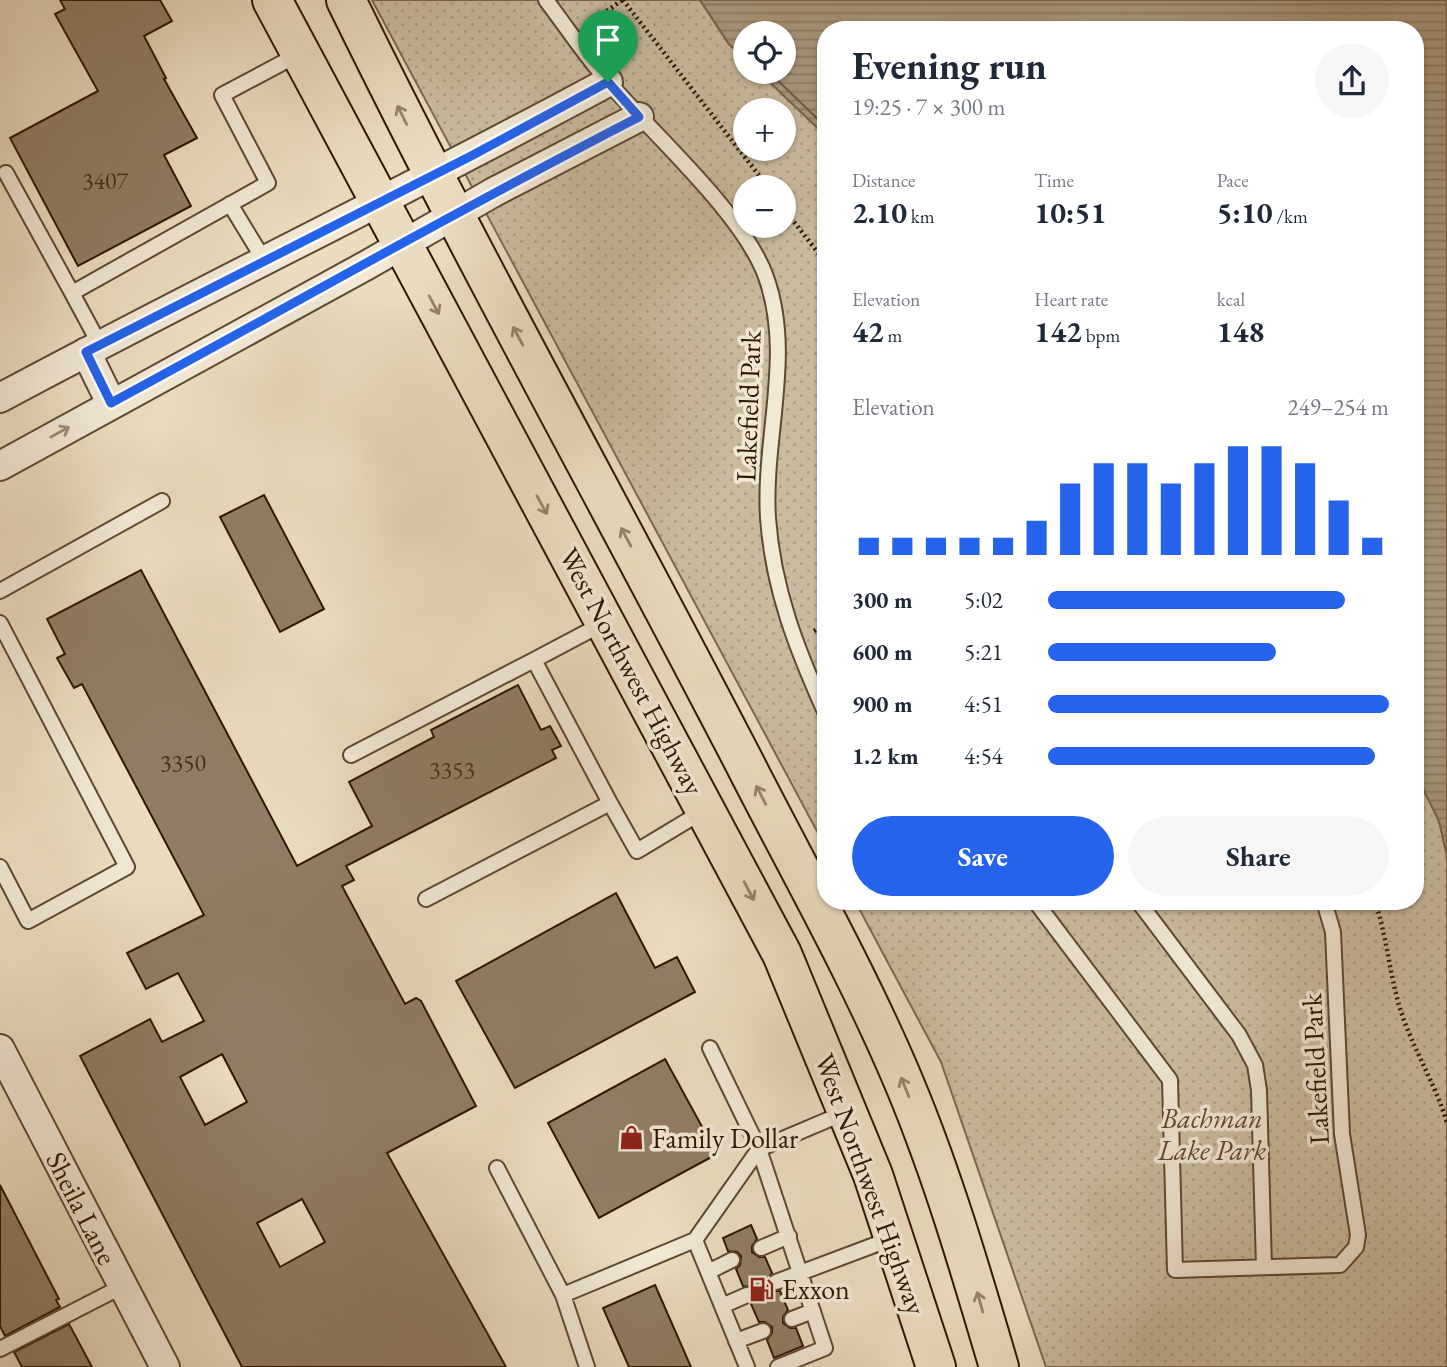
<!DOCTYPE html>
<meta charset="utf-8">
<style>
:root{--surface:#fff;--page:#f6f6f7;--text:#1f2937;--muted:#747a83;--accent:#2563eb}
body{margin:0;font-family:"EB Garamond",serif;background:var(--page);color:var(--text);height:100vh;display:flex;flex-direction:column;font-size:26px;white-space:nowrap}
*{box-sizing:border-box;margin:0}
p{font-size:23px;color:var(--muted)}
.icon{flex:none;width:38px;height:38px;fill:none;stroke:currentColor;stroke-width:2;stroke-linecap:round;stroke-linejoin:round}
.map{position:relative;flex:1;overflow:hidden}
.panel{position:absolute;left:817px;top:21px;width:607px;height:889px;display:flex;flex-direction:column;background:var(--surface);border-radius:28px;box-shadow:0 2px 5px #0004}
.panel>*{flex:none}
.fabs{position:absolute;left:733px;top:21px;display:grid;gap:14px}
.fabs a{display:grid;place-items:center;width:63px;height:63px;border-radius:50%;background:var(--surface);box-shadow:0 2px 5px #0004;font-size:35px}
.pin{position:absolute;display:grid;place-items:center;width:60px;height:60px;color:#fff;margin:-72px -30px;border-radius:50% 50% 50% 0;rotate:-45deg;box-shadow:0 0 7px #0007}
.pin .icon{rotate:45deg}
.round{display:grid;place-items:center;flex:none;width:74px;height:74px;border-radius:37px;background:var(--page)}
.headline{display:flex;align-items:center;justify-content:space-between;height:119px;padding:0 35px}
h1{font-size:38px;font-weight:700;line-height:52px}
.metrics{display:grid;grid-template-columns:repeat(3,1fr);gap:10px;height:119px;padding:7px 35px}
.metrics div{display:grid;align-content:center}
.metrics b{font-size:30px;font-weight:700}
.metrics small{font-size:19px;font-weight:400}
.metrics p{font-size:19px}
.chart{height:196px;padding:14px 35px}
.chart p{display:flex;justify-content:space-between}
.chart svg{width:100%;height:126px;margin-top:7px;stroke:var(--accent);stroke-width:6}
.cta{display:flex;gap:14px;margin-top:auto;padding:14px 35px}
.cta a{flex:1;height:80px;border-radius:42px;background:var(--accent);color:#fff;font-size:28px;font-weight:700;line-height:80px;text-align:center}
.cta a+a{background:var(--page);color:var(--text)}
ul{padding:0 35px;list-style:none;font-size:23px}
li{display:grid;grid-template-columns:112px 84px 1fr;align-items:center;height:52px}
li i{height:18px;border-radius:9px;background:var(--accent)}
.map>svg:first-child{display:block}
.park{fill:url(#park-dots);stroke:#7c6951;stroke-width:2;fill-rule:evenodd}
.water{fill:url(#water-rules);stroke:#79654d;stroke-width:2}
.lines{fill:none;stroke-linecap:round;stroke-linejoin:round}
.shore{stroke:#6c5840;stroke-width:2}
.building{fill:#907d65;stroke:#2f1702;stroke-width:2;fill-rule:evenodd}
.service-casing{stroke:#5e4832;stroke-width:18}
.minor-casing{stroke:#5e4832;stroke-width:32}
.primary-casing{stroke:#2f1702;stroke-width:42}
.path{stroke:#2f1702;stroke-width:4.5;stroke-dasharray:2 3.5;stroke-linecap:butt}
.service{stroke:#f1e8d6;stroke-width:14}
.minor{stroke:#f1e8d6;stroke-width:28}
.primary{stroke:#eadcc0;stroke-width:38}
.oneway{stroke:#96836a}
.oneway2{stroke:#9a8a77}
.route-casing{stroke:#fff;stroke-width:14}
.route{stroke:#2563eb;stroke-width:9}
.labels{text-anchor:middle;stroke-width:7;stroke-linejoin:round;paint-order:stroke}
.number-label{font-size:24px;fill:#47301b}
.street-label{font-size:28px;fill:#2f1702;stroke:#f1e8d6}
.park-label{font-size:28px;font-style:italic;fill:#5e4831;stroke:#f1e8d6}
.poi-label{font-size:28px;fill:#2f1702;stroke:#f1e8d6;text-anchor:start}
</style>
<div class="map">
<svg width="1447" height="1367" viewBox="0 0 1447 1367">
<defs>
<pattern id="park-dots" width="8" height="8" patternUnits="userSpaceOnUse" patternTransform="scale(1.75)"><rect width="8" height="8" fill="#cabba0"/><path d="M2 2h.1M6 6h.1" fill="none" stroke="#aea088" stroke-width="1.8" stroke-linecap="round"/></pattern>
<pattern id="water-rules" width="6" height="5" patternUnits="userSpaceOnUse" patternTransform="scale(1.75)"><rect width="6" height="5" fill="#aa997f"/><path d="M0 2.5h6" fill="none" stroke="#8b7c66"/></pattern>
</defs>
<rect width="100%" height="100%" fill="#eadcc0"/>
<filter id="stains"><feTurbulence type="fractalNoise" baseFrequency=".00286" numOctaves="4"/><feColorMatrix values="0 0 0 0 .2 0 0 0 0 .09 0 0 0 0 .02 0 0 0 .5 -.17"/></filter>
<radialGradient id="worn" r=".72"><stop offset=".6" stop-color="#630" stop-opacity="0"/><stop offset="1" stop-color="#630" stop-opacity=".3"/></radialGradient>
<!-- park -->
<path class="park" d="M 372,0 L 700,0 L 729,44 L 745,59 L 746,72 L 759,72 L 826,136 L 826,848 ZM 746,110 L 784,110 L 784,149 L 746,149 ZM 746,187 L 784,187 L 784,226 L 746,226 Z
M 1416,774 L 1439,821 L 1447,856 L 1447,1367 L 1046,1367 L 941,1062 L 855,901 L 1416,901 Z"/>
<!-- water -->
<path class="water" d="M 700,0 L 1447,0 L 1447,856 L 1439,821 L 1416,774 L 1416,30 L 826,30 L 826,136 L 759,72 L 784,72 L 784,33 L 746,33 L 745,59 L 729,44 Z"/>
<g class="lines">
<!-- shore -->
<path class="shore" d="M 769,72 L 826,127"/>
</g>
<!-- building -->
<path class="building" d="M 60,0 L 160,0 L 172,21 L 144,36 L 166,78 L 164,79 L 197,138 L 164,155 L 191,206 L 78,266 L 10,138 L 98,91 L 55,14 L 65,9 Z
M 264,495 L 324,609 L 280,632 L 220,517 Z
M 141,570 L 297,866 L 372,826 L 349,782 L 434,737 L 431,730 L 518,685 L 541,730 L 550,726 L 561,746 L 552,750 L 556,758 L 346,866 L 354,880 L 342,886 L 405,1004 L 416,998 L 421,1001 L 476,1106 L 387,1153 L 506,1367 L 242,1367 L 80,1056 L 150,1019 L 162,1042 L 204,1021 L 178,973 L 146,989 L 127,953 L 204,915 L 82,684 L 74,688 L 57,658 L 65,654 L 47,619 ZM 222,1054 L 247,1102 L 205,1125 L 180,1077 ZM 302,1199 L 325,1242 L 280,1267 L 257,1223 Z
M 616,893 L 655,968 L 677,957 L 695,992 L 515,1088 L 456,981 Z
M 665,1059 L 717,1154 L 599,1218 L 548,1123 Z
M 0,1185 L 59,1299 L 56,1300 L 60,1307 L 5,1336 L 0,1326 Z
M 751,1225 L 757,1239 L 752,1246 L 752,1252 L 759,1257 L 765,1257 L 772,1273 L 767,1280 L 767,1286 L 774,1291 L 780,1291 L 788,1310 L 783,1317 L 783,1323 L 790,1328 L 796,1328 L 803,1346 L 774,1358 L 767,1340 L 772,1333 L 772,1327 L 765,1322 L 759,1322 L 751,1304 L 756,1292 L 752,1287 L 743,1286 L 736,1269 L 740,1265 L 741,1256 L 737,1252 L 728,1251 L 723,1238 Z
M 655,1285 L 691,1367 L 629,1367 L 603,1308 Z
M 69,1324 L 92,1367 L 22,1367 L 14,1352 Z"/>
<g class="lines">
<defs>
<path id="service" d="M 546,0 C 567,28 587,58 610,84 C 654,135 744,215 766,277 C 794,355 763,437 768,518 C 773,589 797,650 826,714
M 6,173 L 72,293
M 230,204 L 264,260
M 100,345 L 72,293 L 268,183 L 222,95 L 299,54
M 0,591 L 162,501
M 0,623 L 127,867 L 28,921 L 0,867
M 534,660 L 604,623
M 351,755 L 534,660 L 610,803 L 426,899
M 610,803 L 637,851 L 705,810
M 1035,901 L 1170,1080 L 1175,1270 L 1340,1265 L 1356,1247 L 1358,1235 L 1342,1134 L 1333,932 L 1324,901
M 1138,901 L 1239,1035 L 1255,1065 L 1259,1090 L 1264,1267
M 710,1048 L 759,1149 L 825,1348 L 778,1367
M 497,1168 L 563,1295
M 761,1248 L 789,1236
M 708,1272 L 732,1260
M 776,1282 L 893,1238
M 722,1306 L 747,1295
M 792,1319 L 813,1311
M 736,1341 L 763,1331
M 0,1349 L 123,1286
M 587,1367 L 563,1295 L 695,1240
M 747,1367 L 695,1240 L 759,1149 L 844,1113"/>
<path id="minor" d="M 86,352 L 111,403
M 0,398 C 201,290 407,191 608,82
M 0,466 L 367,265 L 494,192 L 639,117
M 0,1049 L 165,1367"/>
<path id="primary" d="M 272,0 L 782,954 L 873,1175 L 936,1367
M 346,0 C 472,258 613,509 745,764 C 799,870 859,975 905,1085 C 943,1176 971,1272 999,1367"/>
</defs>
<!-- service casing -->
<use href="#service" class="service-casing"/>
<!-- minor casing -->
<use href="#minor" class="minor-casing"/>
<!-- primary casing -->
<use href="#primary" class="primary-casing"/>
<!-- path -->
<path class="path" d="M 623,0 L 768,187
M 589,24 L 622,0
M 784,209 L 826,263
M 814,631 L 826,624
M 1375,901 C 1389,943 1390,987 1407,1028 C 1420,1061 1437,1089 1447,1123"/>
<!-- service -->
<use href="#service" class="service"/>
<!-- minor -->
<use href="#minor" class="minor"/>
<!-- primary -->
<use href="#primary" class="primary"/>
</g>
<!-- one-way arrows -->
<defs><path id="oneway-shaft" d="M-6 0H5M1.5-3L5.5 0L1.5 3" fill="none" stroke-width="1.6" stroke-linecap="round" stroke-linejoin="round" transform="scale(1.75)"/></defs>
<g class="oneway">
<use href="#oneway-shaft" transform="translate(402 115) rotate(-116)"/>
<use href="#oneway-shaft" transform="translate(434 305) rotate(62)"/>
<use href="#oneway-shaft" transform="translate(518 336) rotate(-118)"/>
<use href="#oneway-shaft" transform="translate(542 505) rotate(61)"/>
<use href="#oneway-shaft" transform="translate(626 537) rotate(-118)"/>
<use href="#oneway-shaft" transform="translate(761 795) rotate(-117)"/>
<use href="#oneway-shaft" transform="translate(749 891) rotate(62)"/>
<use href="#oneway-shaft" transform="translate(905 1087) rotate(-112)"/>
<use href="#oneway-shaft" transform="translate(980 1302) rotate(-106)"/>
</g>
<use class="oneway2" href="#oneway-shaft" transform="translate(60 432) rotate(-29)"/>
<g class="lines">
<defs>
<path id="route" d="M 608,82 L 639,117 C 461,208 287,308 111,403 L 86,352 L 473,155 Z"/>
</defs>
<!-- route casing -->
<use href="#route" class="route-casing"/>
<!-- route -->
<use href="#route" class="route"/>
</g>
<!-- icons -->
<defs>
<symbol id="shop-bare" viewBox="-9 -9 18 18"><path d="M-5-2.5h2.3a2.7 3.5 0 0 1 5.4 0H5L5.5 6h-11ZM-1.5-2.5h3a1.5 2.3 0 0 0-3 0Z" fill="#8f2418" stroke="#f1e8d6" stroke-width="2.5" paint-order="stroke"/></symbol>
<symbol id="fuel-bare" viewBox="-9 -9 18 18"><path d="M-5.5-6h7V0h2V4h1.3V-2.5L3-4.5l.8-.8L6-3V5H2.5V1h-1V6h-7ZM-4.2-4.7v3.2H.2V-4.7Z" fill="#8f2418" stroke="#f1e8d6" stroke-width="2.5" paint-order="stroke"/></symbol>
</defs>
<g fill-rule="evenodd">
<use href="#shop-bare" x="614" y="1120" width="35" height="35"/>
<use href="#fuel-bare" x="744" y="1272" width="35" height="35"/>
</g>
<g class="labels">
<!-- number labels -->
<g class="number-label">
<text x="105" y="189">3407</text>
<text x="183" y="771">3350</text>
<text x="452" y="778">3353</text>
</g>
<!-- street labels -->
<g class="street-label">
<text transform="translate(748 406) rotate(-88)" y="10">Lakefield Park</text>
<text transform="translate(632 671) rotate(62)" y="10">West Northwest Highway</text>
<text transform="translate(1315 1069) rotate(-93)" y="10">Lakefield Park</text>
<text transform="translate(871 1184) rotate(70)" y="10">West Northwest Highway</text>
<text transform="translate(82 1208) rotate(63)" y="10">Sheila Lane</text>
</g>
<!-- park labels -->
<g class="park-label">
<text x="1212" y="1128">Bachman<tspan x="1212" dy="32">Lake Park</tspan></text>
</g>
<!-- poi labels -->
<g class="poi-label">
<text x="652" y="1148">Family Dollar</text>
<text x="782" y="1299">Exxon</text>
</g>
</g>
<rect width="100%" height="100%" filter="url(#stains)"/>
<rect width="100%" height="100%" fill="url(#worn)"/>
</svg>
<div class="fabs">
<a><svg class="icon" aria-label="locate" viewBox="0 0 24 24"><circle cx="12" cy="12" r="6"/><path d="M12 2v4M12 18v4M2 12h4M18 12h4"/></svg></a>
<a>+</a>
<a>−</a>
</div>
<div class="pin" style="left:608px;top:82px;background:#1e9e55"><svg class="icon" aria-label="arrive" viewBox="0 0 24 24"><path d="M6 21V4h12l-3 4 3 4H6"/></svg></div>
<section class="panel">
<div class="headline"><div><h1>Evening run</h1><p>19:25 · 7 × 300 m</p></div><a class="round"><svg class="icon" aria-label="share" viewBox="0 0 24 24"><path d="M12 15V3M7 8l5-5 5 5M5 13v7h14v-7"/></svg></a></div>
<div class="metrics">
<div><p>Distance</p><b>2.10<small> km</small></b></div>
<div><p>Time</p><b>10:51</b></div>
<div><p>Pace</p><b>5:10<small> /km</small></b></div>
</div>
<div class="metrics">
<div><p>Elevation</p><b>42<small> m</small></b></div>
<div><p>Heart rate</p><b>142<small> bpm</small></b></div>
<div><p>kcal</p><b>148</b></div>
</div>
<div class="chart"><p><span>Elevation</span>249–254 m</p>
<svg viewBox="0 0 160 44" preserveAspectRatio="none"><path d="M5 44V38M15 44V38M25 44V38M35 44V38M45 44V38M55 44V32M65 44V19M75 44V12M85 44V12M95 44V19M105 44V12M115 44V6M125 44V6M135 44V12M145 44V25M155 44V38"/></svg>
</div>
<ul>
<li><b>300 m</b>5:02<i style="width:87%"></i></li>
<li><b>600 m</b>5:21<i style="width:67%"></i></li>
<li><b>900 m</b>4:51<i style="width:100%"></i></li>
<li><b>1.2 km</b>4:54<i style="width:96%"></i></li>
</ul>
<div class="cta"><a>Save</a><a>Share</a></div>
</section>
</div>
